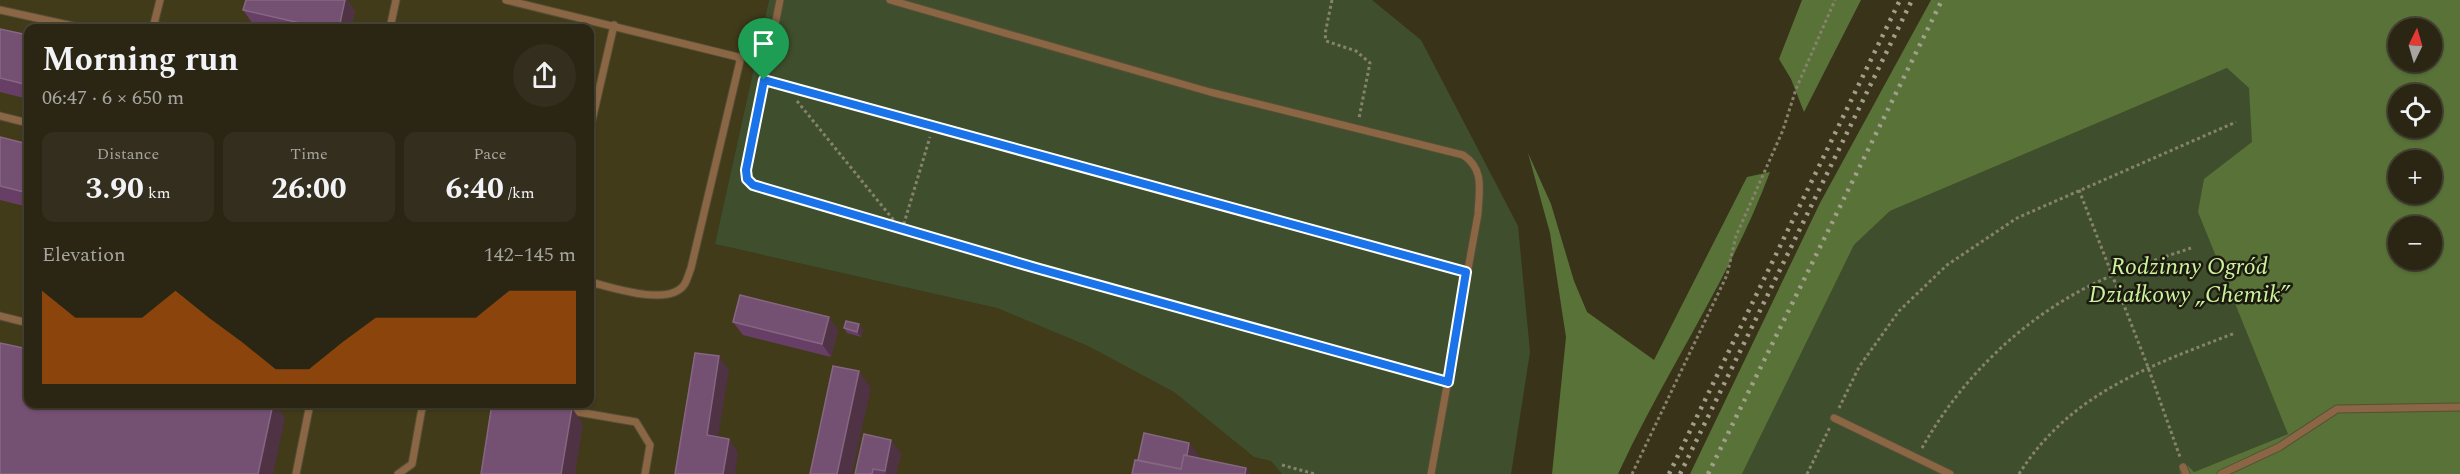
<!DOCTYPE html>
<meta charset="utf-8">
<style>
:root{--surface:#2b2614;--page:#332e1d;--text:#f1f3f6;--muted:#a6a5a0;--line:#474334;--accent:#b45309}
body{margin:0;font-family:Spectral,serif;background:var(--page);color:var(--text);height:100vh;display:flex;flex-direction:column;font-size:22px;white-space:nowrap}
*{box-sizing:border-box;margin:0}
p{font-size:20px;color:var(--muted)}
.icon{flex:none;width:33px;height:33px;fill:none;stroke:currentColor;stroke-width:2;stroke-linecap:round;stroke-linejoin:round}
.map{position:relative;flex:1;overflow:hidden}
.drawer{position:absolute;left:24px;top:24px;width:570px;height:384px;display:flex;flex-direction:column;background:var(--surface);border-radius:12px;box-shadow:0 2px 4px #0004,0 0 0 2px var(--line)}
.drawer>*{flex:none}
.needle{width:39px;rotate:5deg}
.controls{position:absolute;left:2388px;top:18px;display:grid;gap:12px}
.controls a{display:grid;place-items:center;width:54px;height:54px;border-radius:50%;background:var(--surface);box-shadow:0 2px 4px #0004,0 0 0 2px var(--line);font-size:30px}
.pin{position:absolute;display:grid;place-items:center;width:51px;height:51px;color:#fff;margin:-62px -26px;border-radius:50% 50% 50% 0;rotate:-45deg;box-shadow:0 0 6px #0007}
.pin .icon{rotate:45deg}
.round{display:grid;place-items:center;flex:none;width:63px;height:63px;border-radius:32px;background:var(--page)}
.summary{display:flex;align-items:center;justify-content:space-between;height:102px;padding:0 18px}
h1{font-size:33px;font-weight:700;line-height:45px}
.figures{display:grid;grid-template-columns:repeat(3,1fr);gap:9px;height:102px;padding:6px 18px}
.figures div{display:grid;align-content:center;border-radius:12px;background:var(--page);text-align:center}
.figures b{font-size:30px;font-weight:700}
.figures small{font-size:16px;font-weight:400}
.figures p{font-size:16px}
.chart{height:168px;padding:12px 18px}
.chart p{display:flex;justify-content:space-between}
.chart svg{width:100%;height:108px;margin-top:6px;fill:var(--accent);opacity:.7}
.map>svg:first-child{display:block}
.built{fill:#423b1a;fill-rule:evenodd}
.green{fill:#3f4f2d}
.forest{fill:#587238;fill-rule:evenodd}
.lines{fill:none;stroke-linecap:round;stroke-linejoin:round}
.service-casing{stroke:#554f38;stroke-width:9}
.path{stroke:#87826e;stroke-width:3;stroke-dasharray:3 3;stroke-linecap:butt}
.service{stroke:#8a6644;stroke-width:7}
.rail{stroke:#a29e8b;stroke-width:4.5;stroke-dasharray:3 6;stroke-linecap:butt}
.wall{fill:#673e66}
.shaded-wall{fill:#4f3243}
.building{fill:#745072;stroke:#866782;stroke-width:1.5}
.route-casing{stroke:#fff;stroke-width:12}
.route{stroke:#1a73e8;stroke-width:8}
.labels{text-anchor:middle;stroke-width:5;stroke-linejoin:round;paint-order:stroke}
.park-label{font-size:24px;font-style:italic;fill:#cbf49d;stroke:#1d1b10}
</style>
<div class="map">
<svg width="2460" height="474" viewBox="0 0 2460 474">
<rect width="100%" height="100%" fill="#39331a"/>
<!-- built -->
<path class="built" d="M 0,0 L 769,0 L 715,244 L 997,308 L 1088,346 L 1174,392 L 1254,457 L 1271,461 L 1282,474 L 0,474 ZM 28,28 L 590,28 L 590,404 L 28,404 Z"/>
<!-- green -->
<path class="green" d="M 769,0 L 1372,0 L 1421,40 L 1518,226 L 1530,352 L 1511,474 L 1282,474 L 1271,461 L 1254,457 L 1174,392 L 1088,346 L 997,308 L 715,244 Z
M 2398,28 L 2398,62 L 2288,434 L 2194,472 L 2179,468 L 2180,474 L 1742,474 L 1854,245 L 1890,211 L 2227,68 Z"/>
<!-- forest -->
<path class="forest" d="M 1802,0 L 1861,0 L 1804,112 L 1791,79 L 1779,59 Z
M 1931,0 L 2460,0 L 2460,474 L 2180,474 L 2179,469 L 2187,465 L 2194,472 L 2288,434 L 2198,212 L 2204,179 L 2252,142 L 2249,88 L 2227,68 L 1890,211 L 1854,245 L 1742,474 L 1690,474 L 1820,203 ZM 2398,28 L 2432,28 L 2432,62 L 2398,62 ZM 2398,94 L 2432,94 L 2432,128 L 2398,128 ZM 2398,160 L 2432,160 L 2432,194 L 2398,194 ZM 2398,226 L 2432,226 L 2432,260 L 2398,260 Z
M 1528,153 L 1551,204 L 1574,281 L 1587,312 L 1654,360 L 1747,177 L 1770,172 C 1731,277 1665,372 1618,474 L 1552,474 L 1566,337 L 1550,233 Z"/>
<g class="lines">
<defs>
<path id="service" d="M 506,0 L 738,57 L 740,61 L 691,268 C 689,273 687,281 684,285 C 668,307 611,287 590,282
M 780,0 L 764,80 L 1466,272
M 890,0 L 1210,92 L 1463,155 C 1485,169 1479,191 1478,214 L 1431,474
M 0,10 L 82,28
M 154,25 L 168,28
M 153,28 L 160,0
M 390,28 L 396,0
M 0,116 L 28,123
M 590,129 L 614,25
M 0,316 L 28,323
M 566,410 L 636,422 L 650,445 L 645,474
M 1834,418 L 1950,474
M 2183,467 L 2186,474
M 296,474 L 310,404
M 398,474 L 412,464 L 422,408 L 431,404
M 2221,474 L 2279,447 L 2337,409 L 2460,407"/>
</defs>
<!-- service casing -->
<use href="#service" class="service-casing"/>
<!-- path -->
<path class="path" d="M 1332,0 L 1325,34 L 1326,41 L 1356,51 L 1370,63 L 1359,118
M 762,91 L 746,170 L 747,179 L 753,185 L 902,230 L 1437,379
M 797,101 L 900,228
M 2079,190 L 2148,367 L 2180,457
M 902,230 L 930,137
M 1839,408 L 1859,367 L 1899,311 L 1947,265 L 2017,218 L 2236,122
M 1922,448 C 1964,373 2032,309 2113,275 C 2138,265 2165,257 2191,248
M 1282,465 L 1315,474
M 1632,474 L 1727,275 L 1736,236 L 1783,130 L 1796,89 L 1835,0
M 1807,474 L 1830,427
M 2019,474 C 2070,393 2150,366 2235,333"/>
<!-- service -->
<use href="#service" class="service"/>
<!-- rail -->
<path class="rail" d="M 1669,474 L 1900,0
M 1680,474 L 1912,0
M 1708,474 L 1942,0"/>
</g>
<!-- wall -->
<path class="wall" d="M 246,0 L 347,0 L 355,11 L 351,28 L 274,28 L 253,24 L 243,10 Z
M 0,29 L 28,35 L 28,99 L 0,92 Z
M 0,137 L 28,144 L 28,207 L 0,200 Z
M 733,322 L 838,330 L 831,357 L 743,335 Z
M 844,328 L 863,329 L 861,337 L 847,333 Z
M 901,453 L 896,474 L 855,474 Z"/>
<!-- shaded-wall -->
<path class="shaded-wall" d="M 345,0 L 347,0 L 355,11 L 351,28 L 339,28 Z
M 829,317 L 838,330 L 831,357 L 822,344 Z
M 859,324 L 863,329 L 861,337 L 857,332 Z
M 719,356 L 729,370 L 716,449 L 707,435 Z
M 859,371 L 871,388 L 852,474 L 837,474 Z
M 273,404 L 274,404 L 285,418 L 273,474 L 258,474 Z
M 572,408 L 583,424 L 575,474 L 561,474 Z
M 729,439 L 738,452 L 735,474 L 723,474 Z
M 891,440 L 901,453 L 896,474 L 886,474 L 885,471 Z
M 1189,443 L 1199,456 L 1195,474 L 1183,473 Z
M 1246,468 L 1251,474 L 1245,474 Z"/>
<!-- building -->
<path class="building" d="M 246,0 L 345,0 L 339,28 L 322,28 L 243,10 Z
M 0,29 L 28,35 L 28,85 L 0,78 Z
M 0,137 L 28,144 L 28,193 L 0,186 Z
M 740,295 L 829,317 L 822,344 L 733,322 Z
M 846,321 L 859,324 L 857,332 L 844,328 Z
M 0,343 L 28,349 L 28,404 L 273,404 L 258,474 L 0,474 Z
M 695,353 L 719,356 L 707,435 L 729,439 L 723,474 L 675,474 Z
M 833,366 L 859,371 L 837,474 L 810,474 Z
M 492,404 L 545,404 L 572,408 L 561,474 L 481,474 Z
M 1144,433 L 1189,443 L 1187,455 L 1184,455 L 1181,469 L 1138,460 Z
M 864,434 L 891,440 L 885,471 L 873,469 L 872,474 L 855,474 Z
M 1184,455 L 1246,468 L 1245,474 L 1132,474 L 1135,460 L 1181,469 Z"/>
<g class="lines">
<defs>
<path id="route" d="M 764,80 L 1466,272 L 1448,382 L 1036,268 L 753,185 L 747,179 L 746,170 Z"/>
</defs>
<!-- route casing -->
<use href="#route" class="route-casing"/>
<!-- route -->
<use href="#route" class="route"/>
</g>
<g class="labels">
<!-- park labels -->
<g class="park-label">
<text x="2189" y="274">Rodzinny Ogród<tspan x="2189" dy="28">Działkowy „Chemik”</tspan></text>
</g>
</g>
</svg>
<div class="controls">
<a><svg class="needle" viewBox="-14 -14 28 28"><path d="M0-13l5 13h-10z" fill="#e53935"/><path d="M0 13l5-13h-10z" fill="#a6a5a0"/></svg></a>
<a><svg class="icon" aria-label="locate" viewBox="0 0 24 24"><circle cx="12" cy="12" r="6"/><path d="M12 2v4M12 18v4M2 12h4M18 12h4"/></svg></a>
<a>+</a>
<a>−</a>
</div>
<div class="pin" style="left:764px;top:80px;background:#1e9e55"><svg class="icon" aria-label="arrive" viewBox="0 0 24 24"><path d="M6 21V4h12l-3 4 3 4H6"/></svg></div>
<section class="drawer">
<div class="summary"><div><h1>Morning run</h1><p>06:47 · 6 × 650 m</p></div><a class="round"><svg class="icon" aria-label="share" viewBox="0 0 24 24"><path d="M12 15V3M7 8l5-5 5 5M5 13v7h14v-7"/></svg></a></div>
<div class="figures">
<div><p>Distance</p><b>3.90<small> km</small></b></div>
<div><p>Time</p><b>26:00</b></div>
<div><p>Pace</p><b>6:40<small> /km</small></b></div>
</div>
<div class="chart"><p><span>Elevation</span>142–145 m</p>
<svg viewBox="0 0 160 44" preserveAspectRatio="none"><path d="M0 44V6L10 17L20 17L30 17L40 6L50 17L60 27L70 38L80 38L90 27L100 17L110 17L120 17L130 17L140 6L150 6L160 6V44z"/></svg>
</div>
</section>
</div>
